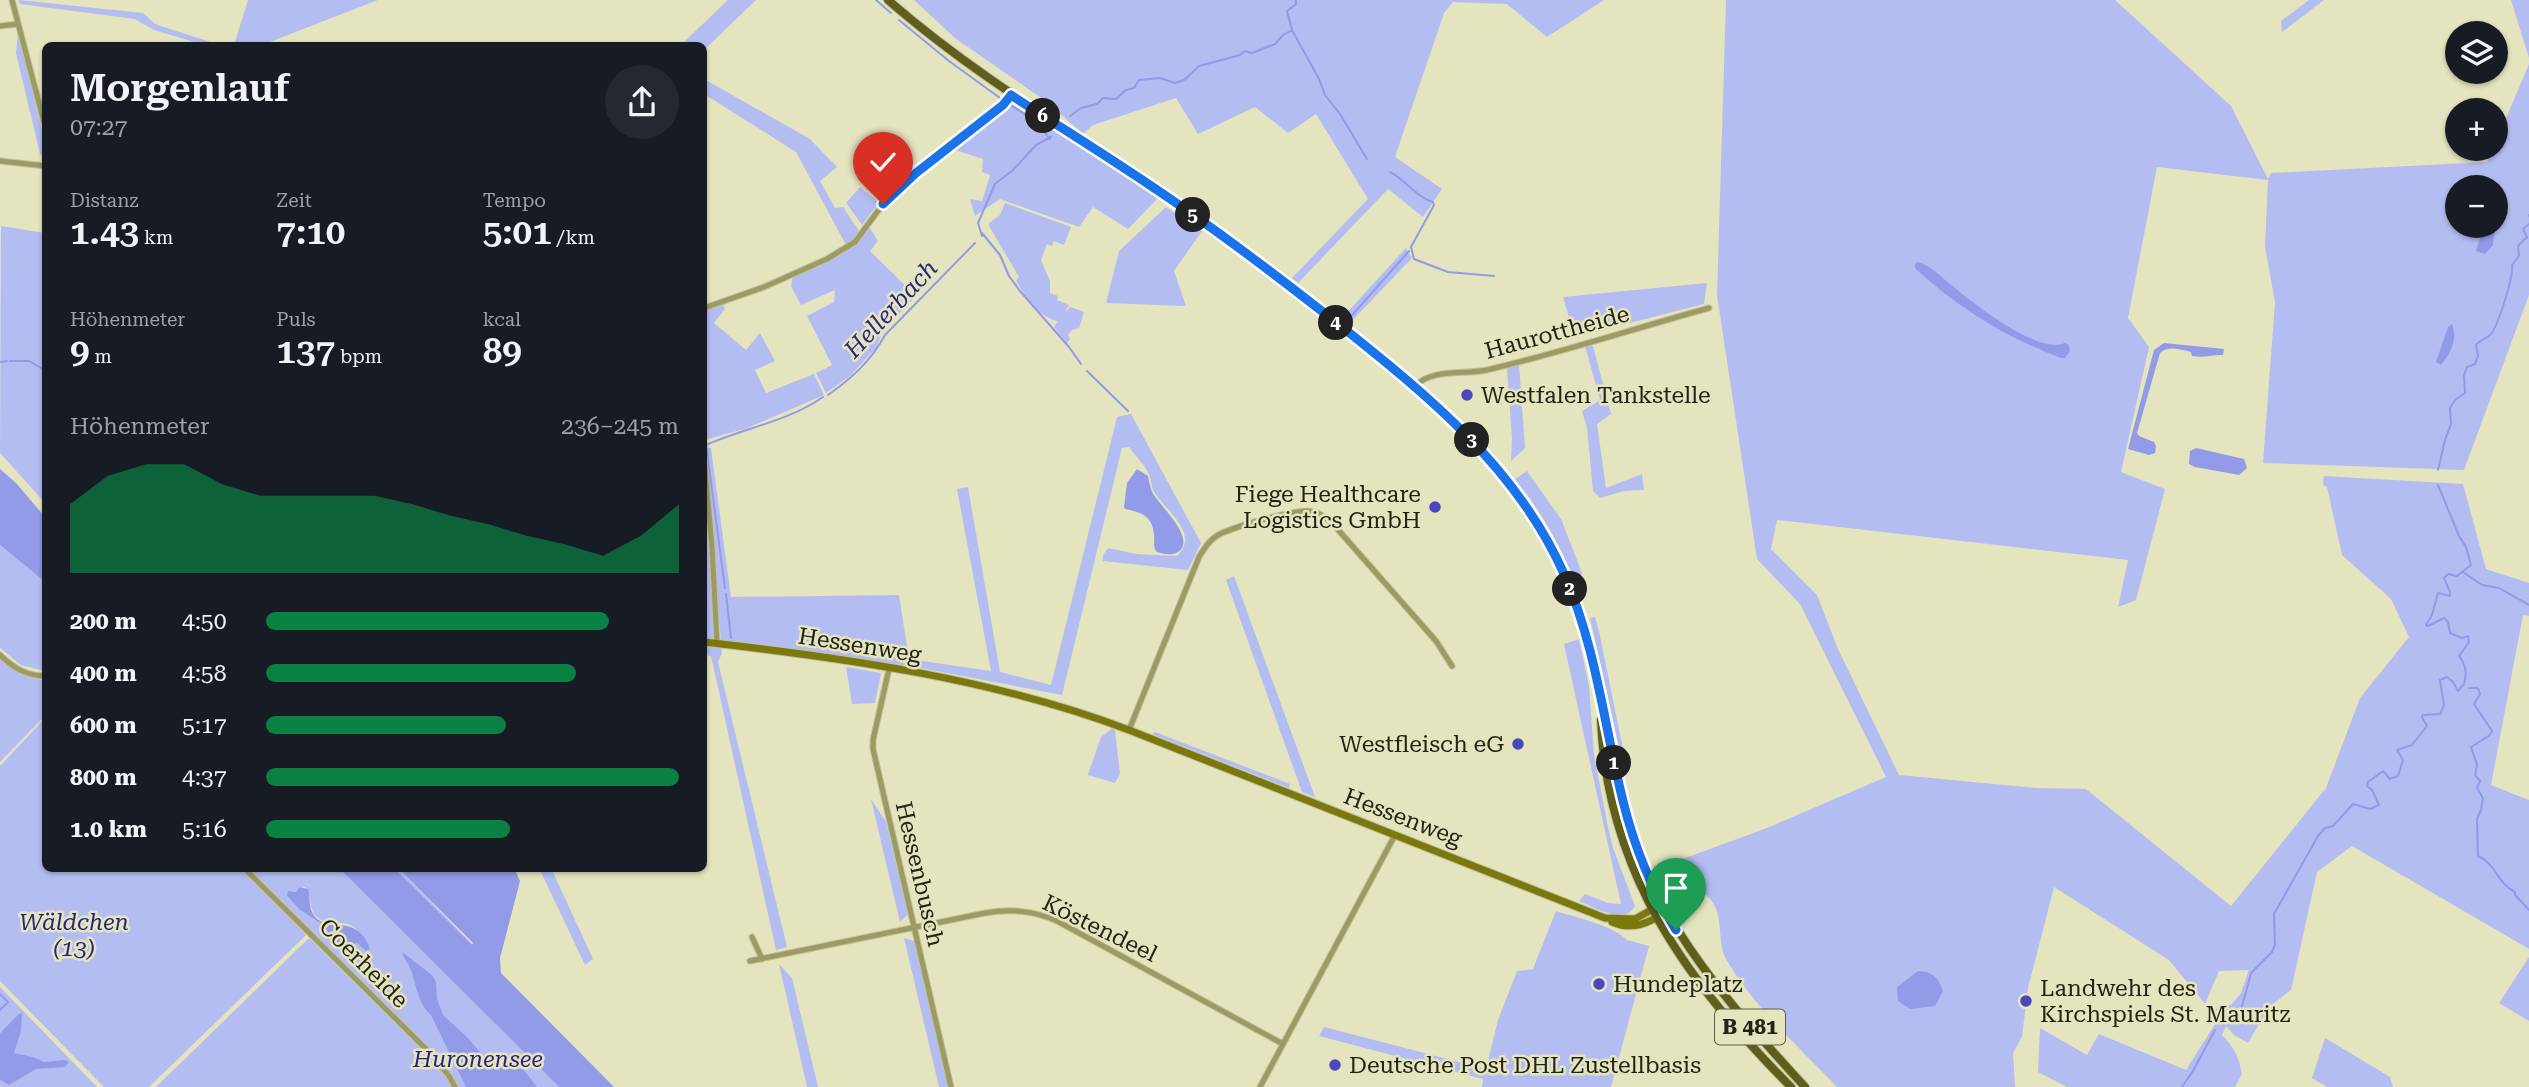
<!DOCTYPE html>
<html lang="de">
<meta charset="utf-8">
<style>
:root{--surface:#171b24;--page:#242831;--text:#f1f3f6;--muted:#9ea1a6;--accent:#0b8043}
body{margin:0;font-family:"Roboto Serif",serif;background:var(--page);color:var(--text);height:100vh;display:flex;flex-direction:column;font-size:26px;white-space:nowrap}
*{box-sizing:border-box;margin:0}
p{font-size:23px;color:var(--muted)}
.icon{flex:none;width:38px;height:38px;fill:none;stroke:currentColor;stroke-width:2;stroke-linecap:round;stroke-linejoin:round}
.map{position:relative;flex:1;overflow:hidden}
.sheet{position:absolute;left:42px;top:42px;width:665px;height:830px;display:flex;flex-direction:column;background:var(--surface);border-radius:10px;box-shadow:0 2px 5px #0004}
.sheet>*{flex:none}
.buttons{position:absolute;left:2445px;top:21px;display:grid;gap:14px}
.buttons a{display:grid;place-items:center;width:63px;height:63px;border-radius:50%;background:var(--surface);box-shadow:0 2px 5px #0004;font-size:35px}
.pin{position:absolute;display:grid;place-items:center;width:60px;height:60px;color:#fff;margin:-72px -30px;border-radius:50% 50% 50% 0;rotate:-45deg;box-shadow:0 0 7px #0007}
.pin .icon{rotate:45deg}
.km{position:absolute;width:35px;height:35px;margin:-18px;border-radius:50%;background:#222;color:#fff;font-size:19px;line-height:35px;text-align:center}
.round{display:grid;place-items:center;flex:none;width:74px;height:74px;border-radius:37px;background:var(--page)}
.headline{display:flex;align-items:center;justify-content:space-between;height:119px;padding:0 28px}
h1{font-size:38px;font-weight:600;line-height:52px}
.figures{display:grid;grid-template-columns:repeat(3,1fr);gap:10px;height:119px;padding:7px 28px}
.figures div{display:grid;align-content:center}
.figures b{font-size:35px;font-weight:600}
.figures small{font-size:19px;font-weight:400}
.figures p{font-size:19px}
.chart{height:196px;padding:14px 28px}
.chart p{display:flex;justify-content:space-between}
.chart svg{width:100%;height:126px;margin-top:7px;fill:var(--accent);opacity:.7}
ul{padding:0 28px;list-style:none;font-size:23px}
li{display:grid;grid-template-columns:112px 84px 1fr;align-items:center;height:52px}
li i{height:18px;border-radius:9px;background:var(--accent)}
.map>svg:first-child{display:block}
.green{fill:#b4bdf2;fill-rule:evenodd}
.water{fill:#919be7}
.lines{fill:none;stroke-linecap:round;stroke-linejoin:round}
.stream{stroke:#919be7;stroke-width:2}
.street-casing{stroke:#c1c1a1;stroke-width:7}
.secondary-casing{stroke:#c1c1a1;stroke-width:9}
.primary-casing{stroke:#c1c1a1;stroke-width:10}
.street{stroke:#9c9b62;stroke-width:5}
.secondary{stroke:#7b780d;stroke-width:7}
.primary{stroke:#605e1b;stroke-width:8}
.route-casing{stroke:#fff;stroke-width:14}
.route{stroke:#1a73e8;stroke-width:9}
.poi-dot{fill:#4948be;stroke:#e4e4bf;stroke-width:2.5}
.labels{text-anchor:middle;stroke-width:5;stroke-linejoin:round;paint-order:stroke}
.shield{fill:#e4e4bf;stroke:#5e5e49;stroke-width:2}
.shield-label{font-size:21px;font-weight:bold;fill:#242416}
.street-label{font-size:23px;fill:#242416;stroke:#e4e4bf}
.poi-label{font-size:23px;fill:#242416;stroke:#e4e4bf;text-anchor:start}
.park-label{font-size:23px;font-style:italic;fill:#29257c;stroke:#e4e4bf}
.water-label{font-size:24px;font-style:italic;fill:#2b277e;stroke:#e4e4bf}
</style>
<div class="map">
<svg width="2529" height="1087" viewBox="0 0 2529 1087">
<rect width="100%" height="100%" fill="#e4e4bf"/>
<!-- green -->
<path class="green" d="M 19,0 L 143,13 L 155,24 L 220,45 L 204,45 L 154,30 L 135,19 L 20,4 Z
M 248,0 L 378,0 L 262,45 L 234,45 Z
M 728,0 L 756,0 L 704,50 L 704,46 L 681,45 Z
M 914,0 L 1604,0 L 1547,37 L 1507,4 L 1453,2 L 1444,13 L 1395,157 L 1442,189 L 1423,217 L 1388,189 L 1298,283 L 1292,278 L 1368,199 L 1316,114 L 1288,133 L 1255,107 L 1198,134 L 1176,98 L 1093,125 L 1083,134 L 1047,102 L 955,38 Z
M 1726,0 L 2115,0 L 2231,106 L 2268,179 L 2271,173 L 2487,162 L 2493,149 L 2496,149 L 2496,142 L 2529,64 L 2529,295 L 2464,470 L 2263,463 L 2275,302 L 2265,247 L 2268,180 L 2157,167 L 2128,318 L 2149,347 L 2121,472 L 2165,489 L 2136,600 L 2118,607 L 2128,560 L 1777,520 L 1771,549 L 1817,595 L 1838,649 L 1899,775 L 2037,788 L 2086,789 L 2231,906 L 2326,788 L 2360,698 L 2409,637 L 2391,599 L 2342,555 L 2327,487 L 2323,485 L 2324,476 L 2463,484 L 2486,569 L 2529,583 L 2529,616 L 2523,615 L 2491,785 L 2529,800 L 2529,949 L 2352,846 L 2317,872 L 2291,990 L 2269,1007 L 2248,1043 L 2234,1035 L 2226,1026 L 2222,1035 C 2234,1047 2239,1057 2242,1074 L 2235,1087 L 2067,1087 L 2038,1072 L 2040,1028 L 2087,1055 L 2099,1034 L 2186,1070 L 2217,1021 L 2209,1011 L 2232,1004 L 2241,993 L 2249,970 L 2219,971 L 2205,1004 L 2169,960 L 2054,887 L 2028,988 L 2022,1037 L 2013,1053 L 2015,1087 L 1837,1087 C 1799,1047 1754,1007 1726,959 C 1716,940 1725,914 1709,898 C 1698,886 1683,892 1668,890 L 1663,884 L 1658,868 L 1767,828 L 1886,777 L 1800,604 L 1757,559 L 1717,295 ZM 2457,187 L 2496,187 L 2493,245 L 2479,236 L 2483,226 L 2457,226 Z
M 2309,0 L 2324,0 L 2282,32 L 2281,21 Z
M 2511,0 L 2529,0 L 2529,58 Z
M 18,33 L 45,142 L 45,161 L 40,154 L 16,53 Z
M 704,79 L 810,139 L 837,167 L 820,181 L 835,208 L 843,207 L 859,231 L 854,240 L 846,245 L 796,152 L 704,94 Z
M 1014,102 L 1158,198 L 1128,229 L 1093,207 L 1079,227 L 1000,199 L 975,216 L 970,199 L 982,201 L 990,175 L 982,172 L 983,159 L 955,150 Z
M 860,187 L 879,203 L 862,225 L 846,203 Z
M 1005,203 L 1071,227 L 1064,245 L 1054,241 L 1052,246 L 1047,244 L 1041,260 L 1050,281 L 1050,293 L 1058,296 L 1057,300 L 1069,305 L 1064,313 L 1070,307 L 1084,312 L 1079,328 L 1072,330 L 1068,335 L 1070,339 L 1067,343 L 1054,327 L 1058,321 C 1041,319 1025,296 1016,281 L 1019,277 L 989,226 L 989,223 L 1000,215 Z
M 1166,207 L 1202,231 L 1174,271 L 1186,306 L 1106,303 L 1119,251 Z
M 868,225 L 878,241 L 870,251 L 916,296 L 883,331 L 876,348 L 850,376 L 826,393 L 816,373 L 832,365 L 807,316 L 834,302 L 835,290 L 801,305 L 791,286 L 793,276 L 827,262 L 856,244 Z
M 1,226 L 45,233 L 45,503 L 0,453 Z
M 1406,248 L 1412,258 L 1349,324 L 1342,318 Z
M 1707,283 L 1704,304 L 1575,337 L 1563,297 Z
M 723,304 L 725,309 L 714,323 L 746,350 L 760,333 L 775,361 L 755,370 L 766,393 L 814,374 L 824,395 L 745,429 L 704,440 L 704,311 Z
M 1585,346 L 1593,346 L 1611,414 L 1597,424 L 1606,488 L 1642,474 L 1644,490 L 1624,491 L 1600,498 L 1593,491 L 1587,428 L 1582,411 L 1600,400 Z
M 1519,364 L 1525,448 L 1511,461 L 1512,438 L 1507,369 Z
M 1131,414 L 1201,543 L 1188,570 L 1103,561 L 1103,555 L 1108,548 L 1136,554 L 1177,556 C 1202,533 1162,508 1153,490 C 1151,485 1151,479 1149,474 C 1144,464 1135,455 1129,447 L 1122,448 L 1062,695 L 910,666 L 721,642 L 705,448 L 711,448 L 731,597 L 899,595 L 909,659 L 991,671 L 957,489 L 968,487 L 1000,672 L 1051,685 L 1117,417 Z
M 1527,471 L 1561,519 L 1582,573 L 1577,588 C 1562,547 1542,513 1515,479 Z
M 704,487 L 715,641 L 704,639 Z
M 0,545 L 45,582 L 45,671 L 21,665 L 0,648 Z
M 1234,576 L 1315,797 L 1302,792 L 1226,580 Z
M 1595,617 L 1600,636 L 1624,754 L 1619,747 L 1590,618 Z
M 1579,639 L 1589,686 L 1594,755 L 1608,827 L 1613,848 L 1635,906 C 1624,926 1594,907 1579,901 L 1585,894 L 1608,903 L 1621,904 L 1564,644 Z
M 704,645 L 721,647 L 722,653 L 718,662 L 787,947 L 776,950 L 711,656 L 704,655 Z
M 0,659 C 14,671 26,679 45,680 L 46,715 L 0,762 Z
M 846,667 L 881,673 L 875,703 L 852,704 Z
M 45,718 L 46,868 L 241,868 L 306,935 L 149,1087 L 104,1087 L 0,981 L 0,766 Z
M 1113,728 L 1115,730 L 1120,774 L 1115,783 L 1088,775 L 1101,737 Z
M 1155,732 L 1290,784 L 1289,788 L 1152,734 Z
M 871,799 L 886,822 L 908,914 L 900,922 Z
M 247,868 L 339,868 L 559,1087 L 458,1087 L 452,1075 L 433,1053 ZM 300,887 L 305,887 C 312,895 308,909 317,917 C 326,924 332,924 342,923 C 356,923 364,939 370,948 L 366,951 L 357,943 L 345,947 C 333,942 330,938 325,926 L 300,910 L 287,896 L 293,891 L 296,893 Z
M 394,868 L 398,868 L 473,945 L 471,945 Z
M 539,868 L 551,868 L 593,959 L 585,965 Z
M 1556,911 C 1574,917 1615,926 1627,940 L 1649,946 L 1611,1087 L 1482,1087 L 1483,1079 L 1319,1036 L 1324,1027 L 1486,1069 L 1498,1020 L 1517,971 L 1533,969 Z
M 309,938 L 430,1057 L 448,1078 L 452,1087 L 156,1087 Z
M 904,938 L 914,941 L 949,1087 L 939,1087 Z
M 2529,957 L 2529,1021 L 2499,1003 Z
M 779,964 L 792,978 L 818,1087 L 807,1087 Z
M 0,987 L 97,1087 L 0,1087 L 0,1078 L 29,1072 L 53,1061 L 40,1063 L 14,1053 L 2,1030 L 0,1033 Z
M 2325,1038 L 2390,1077 L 2393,1087 L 2327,1087 L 2312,1078 Z"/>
<!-- water -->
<path class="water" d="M 2483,226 L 2495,226 L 2493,245 L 2485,254 L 2476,251 Z
M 1918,262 C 1931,266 1940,276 1950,284 C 1972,302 2037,355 2065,343 L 2069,345 L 2070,351 L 2065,358 L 2061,358 C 2005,337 1958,308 1915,268 L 1915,264 Z
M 2452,324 C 2458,339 2451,353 2441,365 L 2436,362 L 2448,327 Z
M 2164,343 L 2224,349 L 2223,355 C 2212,355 2204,358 2192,356 L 2191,352 C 2180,350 2169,345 2160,353 L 2137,433 L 2139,436 L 2154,442 L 2156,446 L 2155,453 L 2149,455 L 2128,449 L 2154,350 Z
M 2196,448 L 2244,459 L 2247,468 L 2239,475 L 2195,467 L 2189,464 L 2190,451 Z
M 0,469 L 16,483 L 45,517 L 45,582 L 0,545 Z
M 1137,469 L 1148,476 C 1149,481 1150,487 1152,492 C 1157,503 1198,539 1178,552 C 1172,556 1163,554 1157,552 C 1152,545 1155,543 1154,535 C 1153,516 1141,512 1125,509 L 1124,507 L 1127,483 Z
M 339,868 L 394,868 L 472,945 L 473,943 L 398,868 L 514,868 L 520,881 L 500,958 L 501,973 L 614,1087 L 559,1087 Z
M 300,887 L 308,889 C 310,896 309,907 312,912 C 323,936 357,910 370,949 L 366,951 L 357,943 L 345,947 C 333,942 330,938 325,926 L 300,910 L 287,896 L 288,891 L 296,892 Z
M 402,952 L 432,975 L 436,982 L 437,999 L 443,1015 L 468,1038 L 490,1064 L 494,1065 L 497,1063 L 497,1056 L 502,1054 L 507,1059 L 512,1059 L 512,1069 L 523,1069 L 537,1087 L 466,1087 L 431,1015 C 416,1002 417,983 410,968 C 407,962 404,958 402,952 Z
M 1918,971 C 1933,972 1938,977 1943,991 L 1935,1006 L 1910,1009 L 1898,1001 L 1897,987 Z
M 22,1013 L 21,1031 L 14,1053 L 33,1057 L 44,1062 L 65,1060 L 69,1062 L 65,1067 L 36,1069 L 9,1085 L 0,1080 L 0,1033 L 19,1014 Z"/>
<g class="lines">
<!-- stream -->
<path class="stream" d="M 876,0 L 891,13
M 1296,0 L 1296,4 L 1287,11 L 1292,30 L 1319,79 L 1325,95 L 1340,114 L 1367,159
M 899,20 L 949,61 L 1000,98
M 1012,106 L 1035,121 L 1050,139
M 1070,116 L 1081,108 L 1097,104 L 1103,98 L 1116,99 L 1126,90 L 1134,88 L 1139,80 L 1160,78 L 1175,83 L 1184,80 L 1199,66 L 1240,55 L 1245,51 L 1252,53 L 1275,44 L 1283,35 L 1292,30
M 1390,172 C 1406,180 1416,197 1433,202 L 1434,205 L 1411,247 L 1414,259 L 1448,272 L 1494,276
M 2529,215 L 2529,216
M 982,233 L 1000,255 L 1009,276 L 1020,291 L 1069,347 L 1081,364
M 982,236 L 978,223 L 995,184 L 1013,170 L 1036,145 L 1051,137
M 1347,321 L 1409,251
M 10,361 L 29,361 L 46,371
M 0,362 L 7,361
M 1087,371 L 1128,411
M 828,395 C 852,378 871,361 885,335 L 975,243
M 2438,470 L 2445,440 L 2451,424 L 2450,408 L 2455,400 L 2465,393 L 2464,375 L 2467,367 L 2475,364 L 2478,356 L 2476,345 C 2480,340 2486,339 2490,335 C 2498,327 2514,275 2512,265 L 2519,256 L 2518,246 L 2527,237 L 2523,229 L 2529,224
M 2438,485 L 2459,536 L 2466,547 L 2471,565 L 2457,576 L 2448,574 L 2444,578 L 2450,592 L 2450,596 L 2438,593 L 2432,615 L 2426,625 L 2428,626 L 2444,618 L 2448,622 L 2450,633 L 2462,638 L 2468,636 L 2469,642 L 2459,656 C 2466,665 2467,673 2464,684
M 2463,572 L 2482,585 L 2499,588 L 2529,605
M 725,588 L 706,445 C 744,428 789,421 823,397
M 726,594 L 731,638
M 2469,688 L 2478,688 L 2480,694 L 2474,704 L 2492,731 L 2490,735 L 2471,747 L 2477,765 L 2475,775 L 2480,781 L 2477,788 L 2483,798 L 2481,810 L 2477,819 L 2478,856 C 2498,866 2496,882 2515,892 L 2515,895 L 2529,910
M 0,994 L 8,1002 L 0,1010
M 2224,1024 L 2234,1020 L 2240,1014 L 2251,973 L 2272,952 L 2275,945 L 2274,914 L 2318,836 L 2325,828 L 2333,826 L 2353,804 L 2370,809 L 2379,805 L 2372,790 L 2367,786 L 2368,782 L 2383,771 L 2390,779 L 2398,776 L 2403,760 L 2397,750 L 2412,745 L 2427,726 L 2422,717 L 2423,715 L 2440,714 L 2444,705 L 2440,680 L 2447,677 L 2453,682 L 2458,691 L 2464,684
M 2182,1087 L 2193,1071 L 2215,1030"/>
<defs>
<path id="street" d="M 12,0 L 46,130
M 0,26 L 18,24
M 0,161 L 46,166
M 704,308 L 764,287 L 827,259 L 855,242 L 883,204 L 916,173 L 1003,105 L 1011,95
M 1415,386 C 1433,368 1464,375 1487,370 C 1560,353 1636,328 1709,308
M 704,458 L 712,546 L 717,644
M 0,655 C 14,668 26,676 46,676
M 889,669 L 873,740 L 873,749 L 951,1087
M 1129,730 L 1199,557 C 1205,547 1211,538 1222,533 C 1238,526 1292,510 1309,511 C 1318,511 1326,518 1333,524 L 1436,641 L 1452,666
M 244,868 L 431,1054 L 449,1076 L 455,1087
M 752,937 L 762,959
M 750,961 L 985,913 C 1011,909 1032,910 1057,921 L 1283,1044
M 1260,1087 L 1395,835"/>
<path id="secondary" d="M 704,642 C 846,658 995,679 1129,730 L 1605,918 L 1635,919 L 1662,904
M 1612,922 C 1632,931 1649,923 1666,912"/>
<path id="primary" d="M 888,0 C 967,69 1055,122 1142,179 C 1214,227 1283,280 1350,334 C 1415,385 1477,436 1524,504 C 1553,545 1574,590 1587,637 C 1605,702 1611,769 1632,832 C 1664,934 1735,1010 1805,1087
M 1601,720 C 1607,872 1687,983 1791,1087"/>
</defs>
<!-- street casing -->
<use href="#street" class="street-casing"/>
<!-- secondary casing -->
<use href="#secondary" class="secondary-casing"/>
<!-- primary casing -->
<use href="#primary" class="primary-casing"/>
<!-- street -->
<use href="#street" class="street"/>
<!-- secondary -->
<use href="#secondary" class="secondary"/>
<!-- primary -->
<use href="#primary" class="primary"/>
</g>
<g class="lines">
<defs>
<path id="route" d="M 883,204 L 916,173 L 1003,105 L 1011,95 C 1063,129 1115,161 1166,196 C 1225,236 1281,279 1337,323 C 1426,394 1517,467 1564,574 C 1596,646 1604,725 1623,801 C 1634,846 1652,890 1676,930"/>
</defs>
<!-- route casing -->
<use href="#route" class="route-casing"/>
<!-- route -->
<use href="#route" class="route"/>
</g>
<!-- markers -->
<g class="poi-dot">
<circle cx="1467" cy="395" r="7"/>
<circle cx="1435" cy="507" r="7"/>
<circle cx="1518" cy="744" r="7"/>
<circle cx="1599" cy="984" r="7"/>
<circle cx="2026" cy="1001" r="7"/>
<circle cx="1335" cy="1065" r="7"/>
</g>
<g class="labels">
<!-- shield labels -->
<rect class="shield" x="1715" y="1009.5" width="70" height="35" rx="5"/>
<g class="shield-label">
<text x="1750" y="1034">B 481</text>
</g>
<!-- street labels -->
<g class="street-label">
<text transform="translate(1557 332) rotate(-15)" y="8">Haurottheide</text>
<text transform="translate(860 645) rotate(9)" y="8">Hessenweg</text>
<text transform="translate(1403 817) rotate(21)" y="8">Hessenweg</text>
<text transform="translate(920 874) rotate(77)" y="8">Hessenbusch</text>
<text transform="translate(1100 928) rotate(26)" y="8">Köstendeel</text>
<text transform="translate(364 963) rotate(45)" y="8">Coerheide</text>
</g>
<!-- poi labels -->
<g class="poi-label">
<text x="1481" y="403">Westfalen Tankstelle</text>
<text x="1421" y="502" text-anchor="end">Fiege Healthcare<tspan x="1421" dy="26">Logistics GmbH</tspan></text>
<text x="1504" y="752" text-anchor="end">Westfleisch eG</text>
<text x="1613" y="992">Hundeplatz</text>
<text x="2040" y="996">Landwehr des<tspan x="2040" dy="26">Kirchspiels St. Mauritz</tspan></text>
<text x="1349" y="1073">Deutsche Post DHL Zustellbasis</text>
</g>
<!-- park labels -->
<g class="park-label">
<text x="74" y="930">Wäldchen<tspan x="74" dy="26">(13)</tspan></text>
<text x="478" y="1067">Huronensee</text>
</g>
<!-- water labels -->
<g class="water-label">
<text transform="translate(891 309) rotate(-47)" y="8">Hellerbach</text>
</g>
</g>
</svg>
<div class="buttons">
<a><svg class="icon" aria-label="layers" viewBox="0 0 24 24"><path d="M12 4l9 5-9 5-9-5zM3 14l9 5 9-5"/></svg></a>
<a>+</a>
<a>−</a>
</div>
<div class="pin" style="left:1676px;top:930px;background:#1e9e55"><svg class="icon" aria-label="arrive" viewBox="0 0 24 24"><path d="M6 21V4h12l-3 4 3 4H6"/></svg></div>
<div class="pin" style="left:883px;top:204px;background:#d93025"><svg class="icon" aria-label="check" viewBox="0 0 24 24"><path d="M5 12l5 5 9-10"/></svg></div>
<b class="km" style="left:1614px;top:763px">1</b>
<b class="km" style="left:1570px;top:589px">2</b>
<b class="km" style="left:1472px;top:440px">3</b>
<b class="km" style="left:1336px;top:323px">4</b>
<b class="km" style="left:1193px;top:215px">5</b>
<b class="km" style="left:1043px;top:116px">6</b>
<section class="sheet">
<div class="headline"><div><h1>Morgenlauf</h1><p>07:27</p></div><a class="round"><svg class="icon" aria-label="share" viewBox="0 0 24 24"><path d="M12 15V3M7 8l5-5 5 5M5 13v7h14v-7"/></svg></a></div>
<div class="figures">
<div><p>Distanz</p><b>1.43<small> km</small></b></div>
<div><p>Zeit</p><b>7:10</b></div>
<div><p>Tempo</p><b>5:01<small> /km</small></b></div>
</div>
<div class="figures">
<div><p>Höhenmeter</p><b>9<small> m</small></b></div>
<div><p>Puls</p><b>137<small> bpm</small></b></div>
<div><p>kcal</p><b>89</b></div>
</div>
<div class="chart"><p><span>Höhenmeter</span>236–245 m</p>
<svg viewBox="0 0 160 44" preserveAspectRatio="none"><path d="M0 44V20L10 10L20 6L30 6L40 13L50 17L60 17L70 17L80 17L90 20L100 24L110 27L120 31L130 34L140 38L150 31L160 20V44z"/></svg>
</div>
<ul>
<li><b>200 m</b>4:50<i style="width:83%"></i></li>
<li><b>400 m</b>4:58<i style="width:75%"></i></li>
<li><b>600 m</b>5:17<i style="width:58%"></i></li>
<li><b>800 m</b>4:37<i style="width:100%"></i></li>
<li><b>1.0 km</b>5:16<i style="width:59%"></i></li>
</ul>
</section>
</div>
